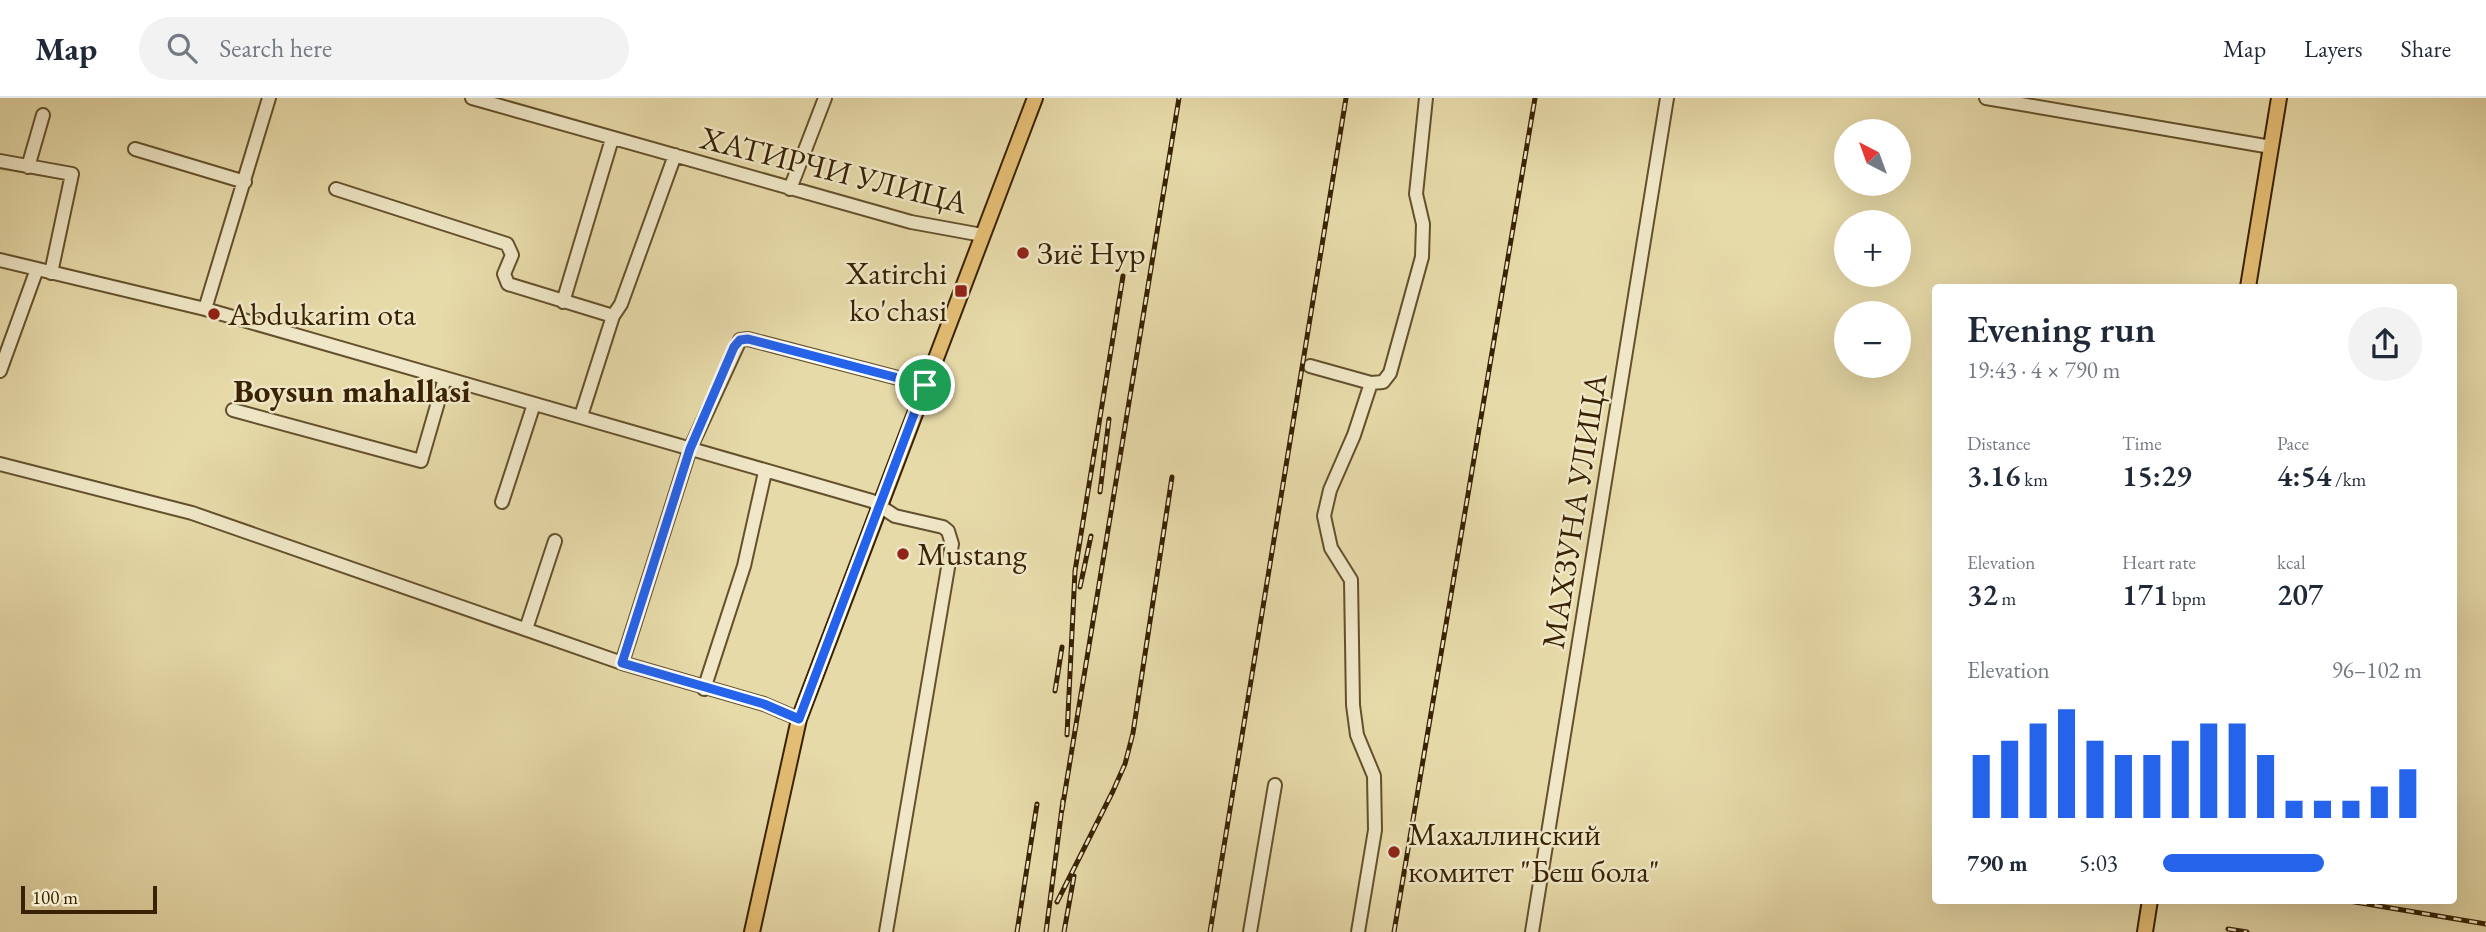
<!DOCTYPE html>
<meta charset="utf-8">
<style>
:root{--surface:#fff;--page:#f2f2f3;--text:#1f2937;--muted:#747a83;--line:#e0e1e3;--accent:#2563eb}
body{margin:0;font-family:"EB Garamond",serif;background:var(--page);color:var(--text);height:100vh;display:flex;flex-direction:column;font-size:26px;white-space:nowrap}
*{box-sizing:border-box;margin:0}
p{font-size:23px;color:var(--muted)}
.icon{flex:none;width:38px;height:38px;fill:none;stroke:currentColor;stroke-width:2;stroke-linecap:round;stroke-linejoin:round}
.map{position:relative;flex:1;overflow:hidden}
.panel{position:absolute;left:1932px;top:186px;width:525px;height:620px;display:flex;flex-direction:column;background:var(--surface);border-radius:7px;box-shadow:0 7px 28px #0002}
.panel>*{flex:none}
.needle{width:46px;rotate:319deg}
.fabs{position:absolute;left:1834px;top:21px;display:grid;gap:14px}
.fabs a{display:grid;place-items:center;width:77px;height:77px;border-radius:50%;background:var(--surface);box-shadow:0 7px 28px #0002;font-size:35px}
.scale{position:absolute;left:21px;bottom:18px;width:136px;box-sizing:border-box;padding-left:7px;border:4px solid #392203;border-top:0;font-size:19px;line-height:24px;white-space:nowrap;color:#392203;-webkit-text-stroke:5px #efe7c7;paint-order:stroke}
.pin{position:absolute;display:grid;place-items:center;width:60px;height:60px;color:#fff;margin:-30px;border:4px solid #fff;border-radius:50%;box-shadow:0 2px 7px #0007}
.round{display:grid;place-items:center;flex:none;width:74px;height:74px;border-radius:37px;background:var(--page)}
.overview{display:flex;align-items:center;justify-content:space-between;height:119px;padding:0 35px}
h1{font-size:38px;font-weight:600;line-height:52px}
.figures{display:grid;grid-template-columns:repeat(3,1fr);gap:10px;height:119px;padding:7px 35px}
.figures div{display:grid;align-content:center}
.figures b{font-size:30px;font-weight:600}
.figures small{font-size:19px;font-weight:400}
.figures p{font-size:19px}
.chart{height:196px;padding:14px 35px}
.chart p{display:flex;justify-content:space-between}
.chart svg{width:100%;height:126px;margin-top:7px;stroke:var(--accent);stroke-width:6}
ul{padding:0 35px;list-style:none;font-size:23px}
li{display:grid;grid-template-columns:112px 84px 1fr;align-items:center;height:52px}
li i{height:18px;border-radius:9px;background:var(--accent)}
header{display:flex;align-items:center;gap:42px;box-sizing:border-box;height:98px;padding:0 35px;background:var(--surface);border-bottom:2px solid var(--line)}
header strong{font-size:33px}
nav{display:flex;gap:38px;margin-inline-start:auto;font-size:24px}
.search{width:490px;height:63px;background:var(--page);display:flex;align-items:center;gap:18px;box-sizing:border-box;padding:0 24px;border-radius:38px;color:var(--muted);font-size:26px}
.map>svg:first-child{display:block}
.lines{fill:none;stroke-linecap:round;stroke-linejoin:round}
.minor-casing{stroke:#64502c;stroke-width:16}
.major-casing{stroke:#392203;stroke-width:18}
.minor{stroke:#efe7c7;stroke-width:12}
.major{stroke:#e4bd74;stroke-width:14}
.rail-casing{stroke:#392203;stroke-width:5}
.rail{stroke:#efe7c7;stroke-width:2.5;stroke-dasharray:8;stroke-linecap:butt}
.route-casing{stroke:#fff;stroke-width:14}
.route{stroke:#2563eb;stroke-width:9}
.poi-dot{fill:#8f2418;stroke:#efe7c7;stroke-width:2.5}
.labels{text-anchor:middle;stroke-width:5;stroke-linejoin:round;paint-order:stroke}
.street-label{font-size:32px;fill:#392203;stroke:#efe7c7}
.poi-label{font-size:32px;fill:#392203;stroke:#efe7c7;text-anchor:start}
.neighbourhood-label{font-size:33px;font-weight:bold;fill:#392203;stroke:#efe7c7}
</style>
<header>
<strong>Map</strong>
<div class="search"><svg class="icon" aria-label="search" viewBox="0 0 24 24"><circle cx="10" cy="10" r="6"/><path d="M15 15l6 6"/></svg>Search here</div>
<nav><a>Map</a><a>Layers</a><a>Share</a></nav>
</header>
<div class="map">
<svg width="2486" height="834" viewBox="0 0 2486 834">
<rect width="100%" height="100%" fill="#e7daa9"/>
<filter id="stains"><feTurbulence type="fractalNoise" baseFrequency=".00286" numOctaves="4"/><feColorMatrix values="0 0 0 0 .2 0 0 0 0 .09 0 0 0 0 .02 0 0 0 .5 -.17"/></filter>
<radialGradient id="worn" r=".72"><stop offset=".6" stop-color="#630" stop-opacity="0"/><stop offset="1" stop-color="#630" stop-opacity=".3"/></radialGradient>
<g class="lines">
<defs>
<path id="minor" d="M 472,0 L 911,124 L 982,137
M 1986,0 L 2271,49
M 135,51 L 245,84
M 0,63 L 72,76 L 51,175
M 28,69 L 43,17
M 336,91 L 507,146 L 512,157 L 504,176 L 508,186 L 613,218
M 790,91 L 825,0
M 0,162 L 205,211 L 872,403 L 895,418 L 943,429 L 948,433 L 952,446 L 886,834
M 563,204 L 612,41
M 205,211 L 269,0
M 1310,268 L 1371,285
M 0,273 L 37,171
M 233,312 L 421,363 L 445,280
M 581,318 L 613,218 L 621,206 L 675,57
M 0,366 L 192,415 L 622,565 L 764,606 L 799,621
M 502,404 L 534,306
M 526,531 L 555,443
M 622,565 L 690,351 L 740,242 L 748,241 L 925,287
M 704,591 L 744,468 L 765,374
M 1250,834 L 1275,687
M 1358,834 L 1375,732 L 1374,678 L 1357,637 L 1353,607 L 1351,482 L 1331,450 L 1324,418 L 1330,392 L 1354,337 L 1371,285 L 1383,284 L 1390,275 L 1422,159 L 1423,126 L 1416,96 L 1426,0
M 1532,834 L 1667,0"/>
<path id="major" d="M 2248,189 L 2279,0
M 752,834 L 799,621 L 1035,0
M 2145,834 L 2150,802"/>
</defs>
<!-- minor casing -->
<use href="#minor" class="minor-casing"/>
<!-- major casing -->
<use href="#major" class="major-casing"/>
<!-- minor -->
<use href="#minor" class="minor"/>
<!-- major -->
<use href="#major" class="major"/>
<defs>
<path id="rail" d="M 1100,394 L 1109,321
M 1080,489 L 1091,438
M 1055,593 L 1062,549
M 1067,637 L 1075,473 L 1123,178
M 1062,712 L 1179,0
M 2343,802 L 2486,826
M 1057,804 L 1113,693 L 1125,666 L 1133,635 L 1172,379
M 2228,831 L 2247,834
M 1017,834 L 1037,706
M 1046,834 L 1063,702
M 1064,834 L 1074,778
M 1210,834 L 1346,0
M 1394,834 L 1535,0"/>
</defs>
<!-- rail casing -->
<use href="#rail" class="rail-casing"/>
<!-- rail -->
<use href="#rail" class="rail"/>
</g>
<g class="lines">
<defs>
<path id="route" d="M 748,241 L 925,287 L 799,621 L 764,606 L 622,565 L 690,351 L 734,249 L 740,242 Z"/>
</defs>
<!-- route casing -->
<use href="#route" class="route-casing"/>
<!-- route -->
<use href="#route" class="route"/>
</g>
<!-- markers -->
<g class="poi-dot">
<circle cx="1023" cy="155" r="7"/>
<rect x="954" y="186" width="14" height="14" rx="3.5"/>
<circle cx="214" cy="216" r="7"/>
<circle cx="903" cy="456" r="7"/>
<circle cx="1394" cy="754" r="7"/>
</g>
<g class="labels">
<!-- street labels -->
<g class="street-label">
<text transform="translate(834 72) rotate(14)" y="11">ХАТИРЧИ УЛИЦА</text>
<text transform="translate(1574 413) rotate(-81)" y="11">МАХЗУНА УЛИЦА</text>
</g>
<!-- poi labels -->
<g class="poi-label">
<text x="1037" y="166">Зиё Нур</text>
<text x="947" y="186" text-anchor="end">Xatirchi<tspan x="947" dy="37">ko'chasi</tspan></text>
<text x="228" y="227">Abdukarim ota</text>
<text x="917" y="467">Mustang</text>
<text x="1408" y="747">Махаллинский<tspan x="1408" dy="37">комитет "Беш бола"</tspan></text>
</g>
<!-- neighbourhood labels -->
<g class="neighbourhood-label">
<text x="352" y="304">Boysun mahallasi</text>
</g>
</g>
<rect width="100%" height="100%" filter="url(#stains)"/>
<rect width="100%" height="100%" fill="url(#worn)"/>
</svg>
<div class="fabs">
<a><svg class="needle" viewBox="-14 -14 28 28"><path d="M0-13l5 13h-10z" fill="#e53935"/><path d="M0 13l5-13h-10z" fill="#747a83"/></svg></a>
<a>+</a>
<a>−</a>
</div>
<div class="scale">100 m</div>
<div class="pin" style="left:925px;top:287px;background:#1e9e55"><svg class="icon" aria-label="arrive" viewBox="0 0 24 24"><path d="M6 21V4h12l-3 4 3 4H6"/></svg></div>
<section class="panel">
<div class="overview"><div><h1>Evening run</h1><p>19:43 · 4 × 790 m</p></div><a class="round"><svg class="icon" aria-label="share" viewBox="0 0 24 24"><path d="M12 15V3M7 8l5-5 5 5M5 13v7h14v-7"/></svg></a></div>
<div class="figures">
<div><p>Distance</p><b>3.16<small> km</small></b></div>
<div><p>Time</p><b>15:29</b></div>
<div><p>Pace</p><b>4:54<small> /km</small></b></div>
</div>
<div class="figures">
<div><p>Elevation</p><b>32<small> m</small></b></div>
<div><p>Heart rate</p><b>171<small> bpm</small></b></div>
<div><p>kcal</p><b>207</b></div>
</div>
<div class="chart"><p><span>Elevation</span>96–102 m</p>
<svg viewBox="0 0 160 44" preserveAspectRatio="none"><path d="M5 44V22M15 44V17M25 44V11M35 44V6M45 44V17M55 44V22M65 44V22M75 44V17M85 44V11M95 44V11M105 44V22M115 44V38M125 44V38M135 44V38M145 44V33M155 44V27"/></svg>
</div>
<ul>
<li><b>790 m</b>5:03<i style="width:62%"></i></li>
</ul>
</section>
</div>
